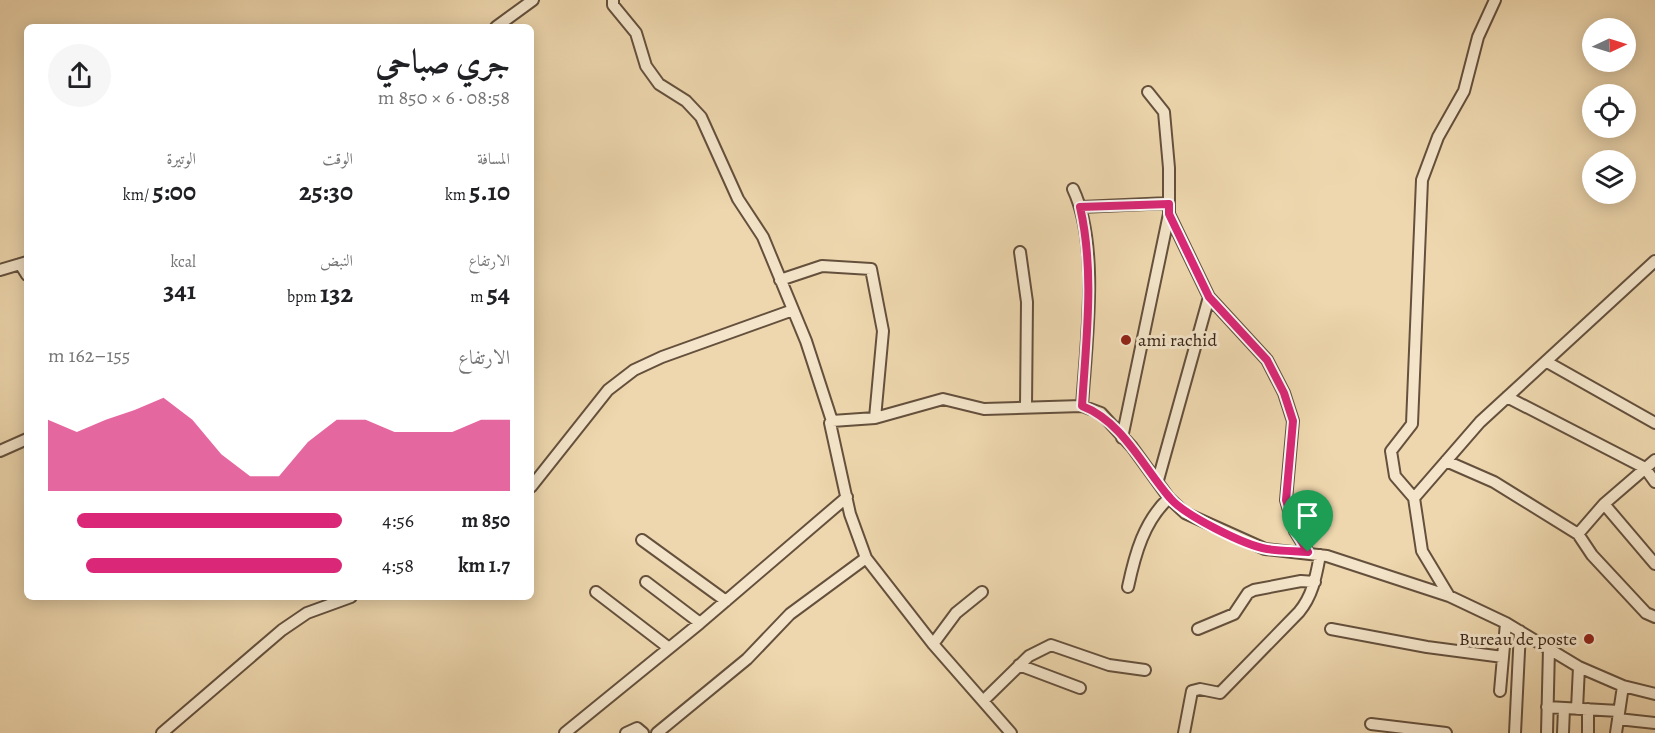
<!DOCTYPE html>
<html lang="ar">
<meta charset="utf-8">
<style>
:root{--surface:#fff;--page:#f6f6f6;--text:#202124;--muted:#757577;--accent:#db2777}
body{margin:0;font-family:Alegreya,Amiri,serif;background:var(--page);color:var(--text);direction:rtl;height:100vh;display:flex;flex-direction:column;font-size:22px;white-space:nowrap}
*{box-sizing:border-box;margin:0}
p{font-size:20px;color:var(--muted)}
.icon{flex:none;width:33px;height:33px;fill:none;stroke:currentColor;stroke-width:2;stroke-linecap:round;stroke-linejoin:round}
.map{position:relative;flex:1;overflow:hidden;direction:ltr}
.sheet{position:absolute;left:24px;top:24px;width:510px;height:576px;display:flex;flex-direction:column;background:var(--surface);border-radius:9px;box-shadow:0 3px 15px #0003;direction:rtl}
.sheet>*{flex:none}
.needle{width:39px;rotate:86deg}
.buttons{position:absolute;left:1582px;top:18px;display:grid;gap:12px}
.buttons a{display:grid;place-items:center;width:54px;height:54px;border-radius:50%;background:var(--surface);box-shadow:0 3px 15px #0003;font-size:30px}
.pin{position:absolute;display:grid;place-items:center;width:51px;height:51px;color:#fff;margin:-62px -26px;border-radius:50% 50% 50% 0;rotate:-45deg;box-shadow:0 0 6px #0007}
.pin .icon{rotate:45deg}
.round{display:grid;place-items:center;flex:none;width:63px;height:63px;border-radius:32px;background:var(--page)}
.summary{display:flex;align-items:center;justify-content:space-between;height:102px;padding:0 24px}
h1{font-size:33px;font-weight:700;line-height:45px}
.metrics{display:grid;grid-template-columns:repeat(3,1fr);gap:9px;height:102px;padding:6px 24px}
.metrics div{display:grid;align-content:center}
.metrics b{font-size:26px;font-weight:700}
.metrics small{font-size:16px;font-weight:400}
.metrics p{font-size:16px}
.chart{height:168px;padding:12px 24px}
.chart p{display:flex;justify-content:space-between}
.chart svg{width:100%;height:108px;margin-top:6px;fill:var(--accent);opacity:.7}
ul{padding:0 24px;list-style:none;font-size:20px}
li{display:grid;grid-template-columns:96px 72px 1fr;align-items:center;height:45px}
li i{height:15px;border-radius:8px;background:var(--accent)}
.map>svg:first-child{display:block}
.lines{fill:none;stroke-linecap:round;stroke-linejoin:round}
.minor-casing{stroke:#64503d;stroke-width:14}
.minor{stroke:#f4e5ca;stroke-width:10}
.route-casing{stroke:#fff;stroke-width:12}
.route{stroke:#db2777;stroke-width:8}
.poi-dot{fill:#8f2418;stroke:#f4e5ca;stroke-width:2}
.labels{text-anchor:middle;stroke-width:6;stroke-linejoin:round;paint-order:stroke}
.poi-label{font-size:18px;fill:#362317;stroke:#f4e5ca;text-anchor:start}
</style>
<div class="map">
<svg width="1655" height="733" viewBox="0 0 1655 733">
<rect width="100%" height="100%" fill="#eed7ae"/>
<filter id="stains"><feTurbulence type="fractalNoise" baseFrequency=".00333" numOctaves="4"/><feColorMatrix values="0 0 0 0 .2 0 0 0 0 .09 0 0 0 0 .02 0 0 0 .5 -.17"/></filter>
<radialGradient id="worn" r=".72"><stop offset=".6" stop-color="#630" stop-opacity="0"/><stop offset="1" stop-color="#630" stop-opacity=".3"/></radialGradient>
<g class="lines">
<defs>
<path id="minor" d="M 613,0 L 613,5 L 636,33 L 646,66 L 659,84 L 686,101 L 701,117 L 738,199 L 763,237 L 806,341 L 832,421 L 830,423 L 850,514 L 866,558 L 933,644 L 1011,733
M 496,27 L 533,0
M 1148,92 L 1164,112 L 1169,168 L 1169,214
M 1073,189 C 1100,246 1086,343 1082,406
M 1081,207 L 1169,203
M 1020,252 L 1027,302 L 1026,406
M 20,264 L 27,275
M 0,270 L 27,262
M 780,280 L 822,266 L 871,269 L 883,331 L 875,418
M 1547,362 L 1655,423
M 1507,397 L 1645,468 L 1655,482
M 832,421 L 875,418 L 943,399 L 984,409 L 1082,406 L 1101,413 L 1132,447 L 1169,498 L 1185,513 L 1265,549 L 1327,556 L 1449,596 L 1506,623 L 1579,667 L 1623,686 L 1655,694
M 1122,438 L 1169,214 L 1209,297 L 1267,360 L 1284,393 L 1293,421 L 1286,500 L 1295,531 L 1308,552
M 0,451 L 27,439
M 1446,461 L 1494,482 L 1578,534 L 1604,504 L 1655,460
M 1158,480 L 1209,297
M 531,487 L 608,390 L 634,370 L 662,357 L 793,310
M 1414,498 L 1480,422 L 1655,261
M 1604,504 L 1655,564
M 1578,534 L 1592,555 L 1646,613 L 1655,617
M 642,540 L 726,601
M 646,582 L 700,623
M 1128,587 C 1135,554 1144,521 1169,498
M 596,592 L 669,648
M 1449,596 L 1422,551 L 1414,498 L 1395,476 L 1391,451 L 1412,424 L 1422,180 L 1438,137 L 1464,91 L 1478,37 L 1495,0
M 1198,629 L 1234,614 L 1248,593 L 1254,590 L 1301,581 L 1315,582
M 1331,629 L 1427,647 L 1503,657
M 933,644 L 956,613 L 982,592
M 1019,665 L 1080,688
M 1500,691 L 1506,623
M 983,701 L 1029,656 L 1051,645 L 1109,665 L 1145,670
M 1547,707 L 1619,711
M 1577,709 L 1579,667
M 1588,709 L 1588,733
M 1618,719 L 1655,723
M 1371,724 L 1446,733
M 162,733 L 282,630 L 307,613 L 351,597
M 565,733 L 700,623 L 847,497
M 626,733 L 637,728 L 643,733
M 657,733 L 747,659 L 790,614 L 866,558
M 1184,733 L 1192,691 L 1200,689 L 1220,693 L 1299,612 C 1313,595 1316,576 1320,555
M 1515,733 L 1520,631
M 1547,733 L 1549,648
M 1563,733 L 1564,708
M 1616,733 L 1623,686"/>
</defs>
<!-- minor casing -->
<use href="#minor" class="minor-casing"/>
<!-- minor -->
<use href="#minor" class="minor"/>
</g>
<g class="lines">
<defs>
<path id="route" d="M 1169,204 L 1169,214 L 1209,297 L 1267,360 L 1284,393 L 1293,421 L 1286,500 L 1295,531 L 1308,552 C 1295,551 1280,551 1267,549 C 1244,545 1184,515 1170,498 C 1143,467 1122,421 1082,406 C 1086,340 1095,272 1080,207 Z"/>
</defs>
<!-- route casing -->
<use href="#route" class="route-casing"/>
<!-- route -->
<use href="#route" class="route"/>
</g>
<!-- markers -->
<g class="poi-dot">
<circle cx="1126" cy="340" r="6"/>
<circle cx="1589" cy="639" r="6"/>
</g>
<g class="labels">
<!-- poi labels -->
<g class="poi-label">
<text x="1138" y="346">ami rachid</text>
<text x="1577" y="645" text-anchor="end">Bureau de poste</text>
</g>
</g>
<rect width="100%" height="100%" filter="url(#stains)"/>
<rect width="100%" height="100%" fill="url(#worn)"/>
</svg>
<div class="buttons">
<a><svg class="needle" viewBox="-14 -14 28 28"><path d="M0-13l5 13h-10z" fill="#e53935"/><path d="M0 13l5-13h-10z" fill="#757577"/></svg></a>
<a><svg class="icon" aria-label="locate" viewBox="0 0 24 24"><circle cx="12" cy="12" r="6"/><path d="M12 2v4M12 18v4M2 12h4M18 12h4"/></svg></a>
<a><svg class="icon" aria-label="layers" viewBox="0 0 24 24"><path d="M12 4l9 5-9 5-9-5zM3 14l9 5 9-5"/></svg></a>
</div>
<div class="pin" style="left:1308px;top:552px;background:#1e9e55"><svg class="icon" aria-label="arrive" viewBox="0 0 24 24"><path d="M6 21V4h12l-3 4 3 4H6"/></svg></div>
<section class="sheet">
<div class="summary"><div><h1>جري صباحي</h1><p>08:58 · 6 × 850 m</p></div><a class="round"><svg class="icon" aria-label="share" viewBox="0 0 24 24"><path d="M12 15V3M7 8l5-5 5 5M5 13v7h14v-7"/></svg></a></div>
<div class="metrics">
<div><p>المسافة</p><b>5.10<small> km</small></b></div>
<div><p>الوقت</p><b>25:30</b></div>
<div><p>الوتيرة</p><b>5:00<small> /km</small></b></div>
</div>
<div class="metrics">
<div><p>الارتفاع</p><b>54<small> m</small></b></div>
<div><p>النبض</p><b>132<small> bpm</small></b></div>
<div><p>kcal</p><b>341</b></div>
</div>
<div class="chart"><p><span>الارتفاع</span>155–162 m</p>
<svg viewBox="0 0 160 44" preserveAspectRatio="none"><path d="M0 44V15L10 20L20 15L30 11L40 6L50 15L60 29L70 38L80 38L90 24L100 15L110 15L120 20L130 20L140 20L150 15L160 15V44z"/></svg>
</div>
<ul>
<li><b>850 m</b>4:56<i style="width:90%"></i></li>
<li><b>1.7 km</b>4:58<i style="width:87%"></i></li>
</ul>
</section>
</div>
